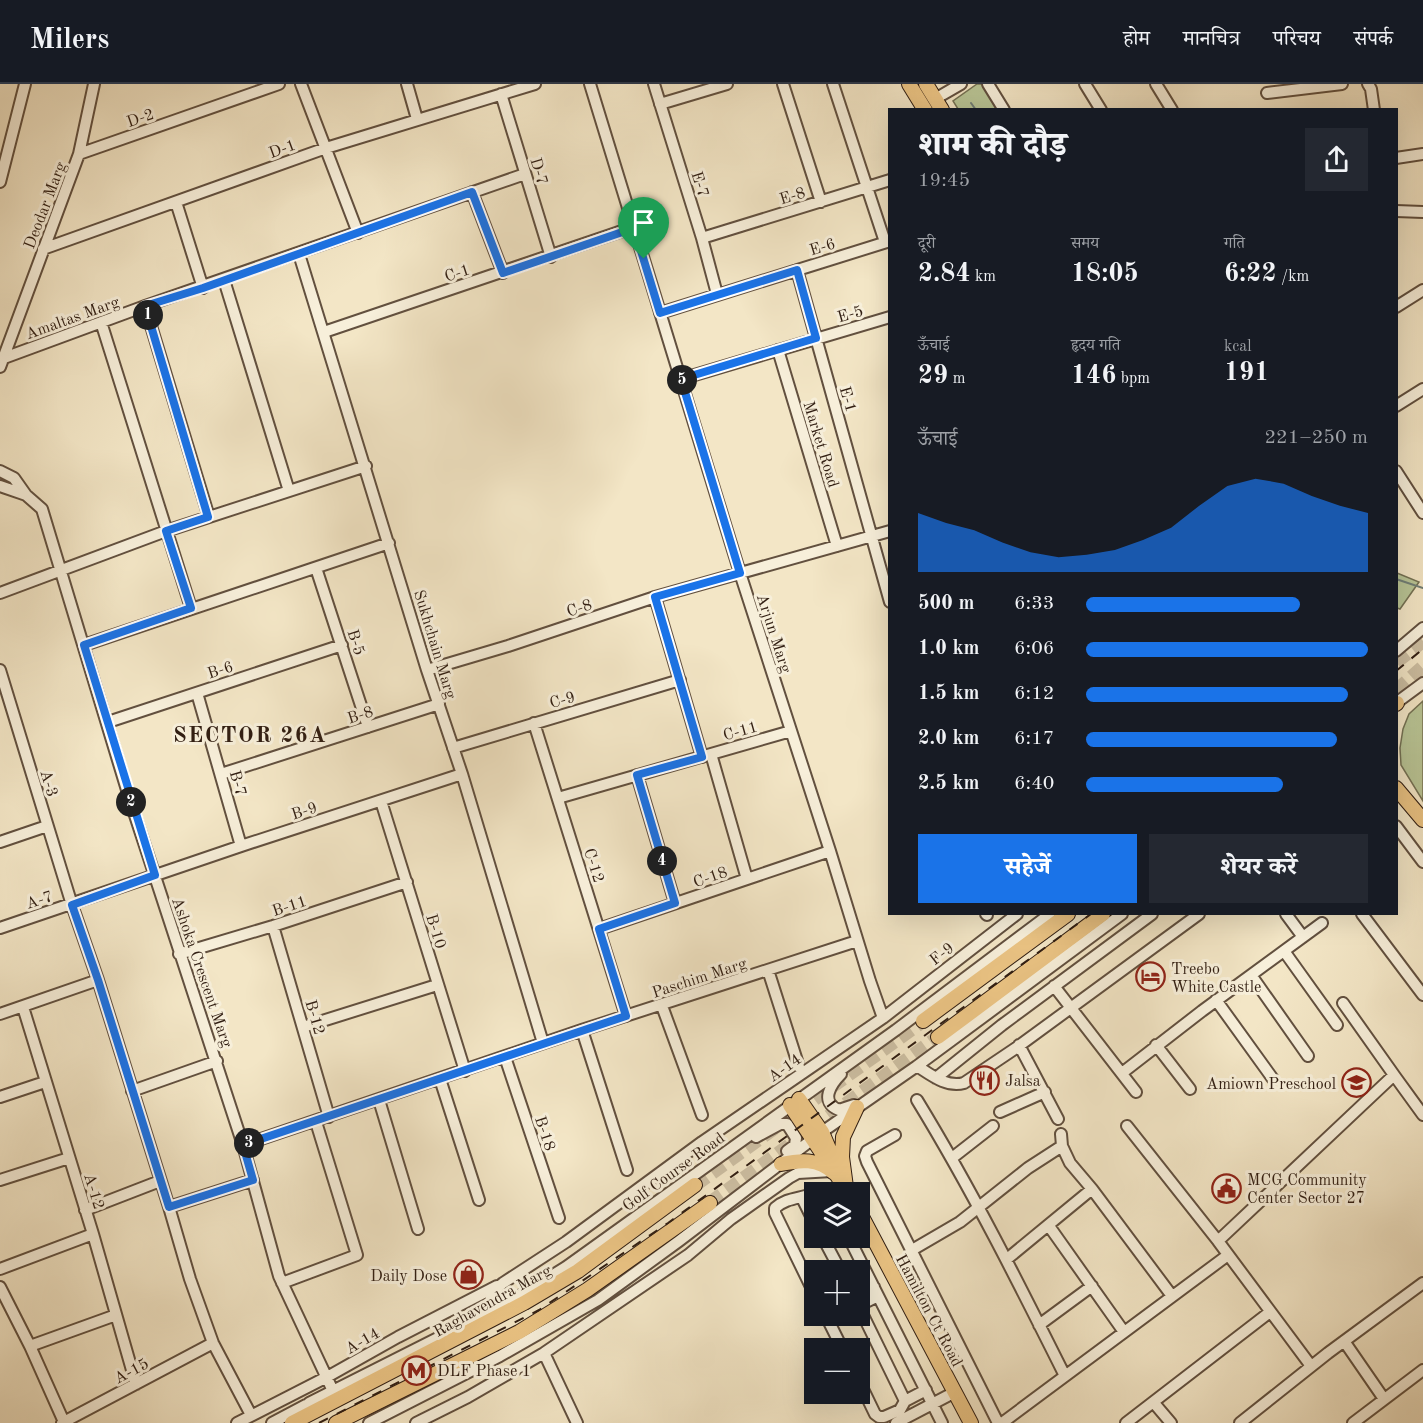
<!DOCTYPE html>
<html lang="hi">
<meta charset="utf-8">
<style>
:root{--surface:#171b24;--page:#242831;--text:#f1f3f6;--muted:#9ea1a6;--line:#363941;--accent:#1a73e8}
body{margin:0;font-family:"Old Standard TT","Noto Serif Devanagari",serif;background:var(--page);color:var(--text);height:100vh;display:flex;flex-direction:column;font-size:22px;white-space:nowrap}
*{box-sizing:border-box;margin:0}
p{font-size:20px;color:var(--muted)}
.icon{flex:none;width:33px;height:33px;fill:none;stroke:currentColor;stroke-width:2;stroke-linecap:round;stroke-linejoin:round}
.map{position:relative;flex:1;overflow:hidden}
.side{position:absolute;left:888px;top:24px;width:510px;height:807px;display:flex;flex-direction:column;background:var(--surface);border-radius:0px;box-shadow:0 6px 24px #0002}
.side>*{flex:none}
.controls{position:absolute;left:804px;top:1098px;display:grid;gap:12px}
.controls a{display:grid;place-items:center;width:66px;height:66px;border-radius:0px;background:var(--surface);box-shadow:0 6px 24px #0002;font-size:30px}
.pin{position:absolute;display:grid;place-items:center;width:51px;height:51px;color:#fff;margin:-62px -26px;border-radius:50% 50% 50% 0;rotate:-45deg;box-shadow:0 0 6px #0007}
.pin .icon{rotate:45deg}
.km{position:absolute;width:30px;height:30px;margin:-15px;border-radius:50%;background:#222;color:#fff;font-size:16px;line-height:30px;text-align:center}
.round{display:grid;place-items:center;flex:none;width:63px;height:63px;border-radius:0px;background:var(--page)}
.overview{display:flex;align-items:center;justify-content:space-between;height:102px;padding:0 30px}
h1{font-size:33px;font-weight:800;line-height:45px}
.stats{display:grid;grid-template-columns:repeat(3,1fr);gap:9px;height:102px;padding:6px 30px}
.stats div{display:grid;align-content:center}
.stats b{font-size:26px;font-weight:800}
.stats small{font-size:16px;font-weight:400}
.stats p{font-size:16px}
.chart{height:168px;padding:12px 30px}
.chart p{display:flex;justify-content:space-between}
.chart svg{width:100%;height:108px;margin-top:6px;fill:var(--accent);opacity:.7}
.action{display:flex;gap:12px;margin-top:auto;padding:12px 30px}
.action a{flex:1;height:69px;border-radius:0px;background:var(--accent);color:#fff;font-size:24px;font-weight:800;line-height:69px;text-align:center}
.action a+a{background:var(--page);color:var(--text)}
ul{padding:0 30px;list-style:none;font-size:20px}
li{display:grid;grid-template-columns:96px 72px 1fr;align-items:center;height:45px}
li i{height:15px;border-radius:8px;background:var(--accent)}
header{display:flex;align-items:center;gap:36px;box-sizing:border-box;height:84px;padding:0 30px;background:var(--surface);border-bottom:2px solid var(--line)}
header strong{font-size:28px}
nav{display:flex;gap:33px;margin-inline-start:auto;font-size:21px}
.map>svg:first-child{display:block}
.green{fill:#b9c596;stroke:#757254;stroke-width:1.5}
.lines{fill:none;stroke-linecap:round;stroke-linejoin:round}
.stream{stroke:#717f76;stroke-width:2}
.major-tunnel{stroke:#ccbea2;stroke-width:14;stroke-dasharray:14 7;stroke-linecap:butt}
.minor-casing{stroke:#62503f;stroke-width:14}
.major-casing{stroke:#311e12;stroke-width:16}
.minor{stroke:#f7efda;stroke-width:10}
.major{stroke:#eac383;stroke-width:14}
.rail{stroke:#311e12;stroke-width:2;stroke-dasharray:10 10;stroke-linecap:butt}
.route-casing{stroke:#fff;stroke-width:12}
.route{stroke:#1a73e8;stroke-width:8}
.labels{text-anchor:middle;stroke-width:6;stroke-linejoin:round;paint-order:stroke}
.street-label{font-size:16px;fill:#311e12;stroke:#f7efda}
.poi-label{font-size:16px;fill:#311e12;stroke:#f7efda;text-anchor:start}
.district-label{font-size:22px;font-weight:bold;letter-spacing:1.5px;fill:#311e12;stroke:#f7efda}
</style>
<header>
<strong>Milers</strong>
<nav><a>होम</a><a>मानचित्र</a><a>परिचय</a><a>संपर्क</a></nav>
</header>
<div class="map">
<svg width="1423" height="1339" viewBox="0 0 1423 1339">
<rect width="100%" height="100%" fill="#f3e6c6"/>
<filter id="stains"><feTurbulence type="fractalNoise" baseFrequency=".00333" numOctaves="4"/><feColorMatrix values="0 0 0 0 .2 0 0 0 0 .09 0 0 0 0 .02 0 0 0 .5 -.17"/></filter>
<radialGradient id="worn" r=".72"><stop offset=".6" stop-color="#630" stop-opacity="0"/><stop offset="1" stop-color="#630" stop-opacity=".3"/></radialGradient>
<!-- green -->
<path class="green" d="M 977,0 L 984,0 L 1000,25 L 958,25 L 953,17 Z
M 1397,489 L 1419,498 L 1400,525 L 1397,524 Z
M 1423,617 L 1423,717 L 1401,681 L 1400,664 L 1403,645 L 1409,630 Z"/>
<g class="lines">
<!-- stream -->
<path class="stream" d="M 971,19 L 976,26
M 1396,495 L 1423,504"/>
<!-- major-tunnel -->
<path class="major-tunnel" d="M 1396,578 L 1423,557
M 1396,607 L 1423,583
M 695,1101 L 923,937
M 710,1119 L 938,953"/>
<defs>
<path id="minor" d="M 301,0 L 358,149
M 407,0 L 417,35
M 590,0 L 740,489 L 830,767 L 870,897 L 883,934
M 654,0 L 702,154 L 717,210
M 783,0 L 821,118
M 833,0 L 885,158
M 988,0 L 1004,26
M 1085,0 L 1101,26
M 1156,0 L 1172,26
M 1368,0 L 1371,5 L 1374,26
M 1267,9 L 1342,0
M 501,10 L 551,173
M 935,15 L 961,0
M 660,20 L 727,0
M 79,70 L 279,0
M 1396,74 L 1423,70
M 0,98 L 25,0
M 472,108 L 503,189
M 176,118 L 203,204
M 1396,127 L 1423,128
M 702,154 L 890,96
M 43,165 L 326,64 L 535,0
M 299,170 L 427,586 L 462,690 L 543,959
M 797,186 L 890,518
M 224,196 L 289,407
M 145,222 L 209,433
M 1396,223 L 1423,206
M 660,229 L 890,157
M 101,238 L 191,524
M 324,248 L 634,143
M 778,266 L 837,462
M 4,274 L 145,222 L 525,90
M 0,283 L 79,70 L 94,0
M 681,295 L 890,233
M 1396,322 L 1423,305
M 0,387 L 14,394 L 26,411 L 42,425 L 130,716 L 243,1061 L 279,1192 L 333,1307
M 1396,387 L 1423,429
M 0,402 L 26,411
M 316,484 L 368,643
M 0,509 L 166,447 L 366,382
M 655,513 L 702,673
M 84,561 L 389,459
M 1396,567 L 1423,544
M 0,586 L 72,821 L 98,896 L 169,1123 L 190,1195 L 213,1259 L 251,1331
M 427,586 L 508,562 L 655,513 L 890,447
M 197,609 L 241,762
M 1396,619 L 1423,599
M 108,638 L 342,561
M 534,639 L 626,932
M 453,664 L 680,596
M 711,670 L 747,795
M 221,690 L 439,620
M 637,691 L 675,819
M 558,714 L 791,647
M 381,717 L 465,987
M 1396,742 L 1423,778
M 0,758 L 47,742
M 986,830 L 987,831
M 1286,830 L 1303,853
M 1362,830 L 1423,911
M 273,842 L 329,1033
M 0,844 L 241,762 L 462,690
M 599,845 L 830,767
M 1284,867 L 1337,941
M 179,870 L 273,842 L 407,798
M 768,886 L 799,983
M 1251,891 L 1308,972
M 1054,902 L 1136,1008
M 1216,916 L 1273,995
M 1343,919 L 1394,991
M 662,922 L 702,1031
M 23,923 L 93,1150 L 136,1300
M 0,930 L 98,896
M 303,943 L 437,901
M 582,946 L 627,1086
M 1019,961 L 1058,1035
M 1156,961 L 1190,1005
M 505,973 L 559,1134
M 917,982 C 931,991 947,1004 964,999 L 1016,964 L 1199,830
M 1122,989 L 1202,927 L 1322,839
M 841,990 C 831,1000 819,1018 839,1026 L 854,1021
M 936,994 L 1002,941 L 1152,830
M 440,995 L 479,1116
M 132,1007 L 217,977
M 0,1013 L 45,998
M 379,1016 L 418,1145
M 917,1016 C 972,1106 1018,1198 1065,1292
M 1000,1028 L 1045,1008
M 1127,1042 L 1218,1157 L 1311,1282
M 1061,1050 L 1062,1062 L 1070,1079 L 1092,1105 L 1172,1212
M 895,1051 L 867,1067 L 865,1072 L 867,1078 L 998,1339
M 756,1053 L 780,1040 L 787,1040 L 796,1054 L 795,1061 L 787,1067
M 243,1061 L 582,946 L 857,857
M 952,1074 L 993,1042
M 0,1096 L 69,1074
M 815,1108 L 825,1106 L 826,1108
M 814,1109 C 801,1115 787,1113 775,1124 L 775,1129 L 814,1209
M 802,1114 L 814,1138
M 169,1123 L 253,1096
M 85,1126 L 160,1097
M 1049,1142 L 1124,1248
M 823,1154 L 840,1186
M 849,1154 L 942,1339
M 1218,1157 L 1394,991 L 1423,1031
M 912,1166 L 960,1138 L 1028,1084 L 1062,1062
M 1007,1175 L 1092,1105
M 0,1185 L 93,1150
M 282,1199 L 357,1171 L 316,1038
M 0,1203 L 30,1262 L 64,1338
M 860,1211 L 874,1203
M 860,1221 L 878,1212
M 860,1225 L 905,1317
M 490,1227 C 489,1213 492,1208 503,1199 L 566,1158 L 702,1058 L 883,934 L 1017,830
M 826,1232 L 842,1264
M 1039,1241 L 1092,1202
M 1344,1257 L 1384,1315
M 30,1262 L 116,1231
M 544,1269 L 577,1339
M 860,1299 L 875,1330 L 879,1333 L 884,1333 L 900,1326 L 905,1317 L 926,1306
M 1154,1319 L 1171,1339
M 297,1335 L 309,1319 L 513,1216 L 566,1183 L 896,946 L 1050,830
M 62,1339 L 213,1259
M 237,1339 L 327,1293 L 398,1253 L 497,1202
M 272,1339 L 306,1321
M 369,1339 L 500,1272 L 598,1216 L 679,1157 L 822,1048 L 917,982 L 1122,830
M 416,1339 L 468,1313 L 544,1269 L 688,1171 L 731,1135 L 789,1094 L 798,1089 L 832,1087
M 896,1339 L 955,1308
M 1002,1339 L 1228,1171
M 1126,1339 L 1270,1228
M 1240,1339 L 1328,1269 L 1423,1199
M 1353,1339 L 1423,1286"/>
<path id="major" d="M 909,0 L 925,26
M 926,0 L 942,26
M 1396,620 L 1397,619
M 1396,704 L 1423,736
M 923,937 L 1068,830
M 938,953 L 1103,830
M 799,1015 L 822,1048 L 832,1072
M 790,1021 L 848,1108
M 781,1080 C 800,1076 818,1074 834,1089
M 846,1103 L 842,1073 L 843,1053 L 857,1023
M 860,1129 L 971,1339
M 292,1339 L 524,1219 L 578,1187 L 695,1101
M 336,1339 L 519,1248 L 587,1206 L 710,1119"/>
</defs>
<!-- minor casing -->
<use href="#minor" class="minor-casing"/>
<!-- major casing -->
<use href="#major" class="major-casing"/>
<!-- minor -->
<use href="#minor" class="minor"/>
<!-- major -->
<use href="#major" class="major"/>
<!-- rail -->
<path class="rail" d="M 1396,587 L 1423,565
M 319,1339 L 539,1226 L 668,1139 L 1091,830"/>
</g>
<g class="lines">
<defs>
<path id="route" d="M 472,108 L 503,189 L 634,144 L 660,229 L 797,186 L 816,254 L 681,295 L 740,489 L 655,513 L 702,673 L 637,691 L 675,819 L 599,845 L 626,932 L 243,1061 L 253,1096 L 169,1123 L 98,896 L 72,821 L 155,791 L 84,561 L 191,524 L 166,447 L 208,433 L 145,222 L 203,204 Z"/>
</defs>
<!-- route casing -->
<use href="#route" class="route-casing"/>
<!-- route -->
<use href="#route" class="route"/>
</g>
<!-- icons -->
<defs>
<symbol id="hotel-ring" viewBox="-11 -11 22 22"><circle r="9.5" fill="#f7efda" stroke="#8f2418" stroke-width="1.5"/><path d="M-6-4.5h1.5V1H6V5H4.5V3h-9V5H-6ZM-4 0a1.8 1.8 0 1 1 3.6 0ZM.5 0V-2.5h3Q6-2.5 6 0Z" fill="#8f2418"/></symbol>
<symbol id="restaurant-ring" viewBox="-11 -11 22 22"><circle r="9.5" fill="#f7efda" stroke="#8f2418" stroke-width="1.5"/><path d="M-5-6h1v4h1v-4h1v4h1v-4h1v5L-1.5 .5V6h-2V.5L-5-1ZM5-6V6H3V1.5H1.5Q1.5-4 5-6Z" fill="#8f2418"/></symbol>
<symbol id="school-ring" viewBox="-11 -11 22 22"><circle r="9.5" fill="#f7efda" stroke="#8f2418" stroke-width="1.5"/><path d="M0-5L7-2L0 1L-7-2ZM-4 1L0 2.5L4 1V4Q0 6-4 4Z" fill="#8f2418"/></symbol>
<symbol id="civic-ring" viewBox="-11 -11 22 22"><circle r="9.5" fill="#f7efda" stroke="#8f2418" stroke-width="1.5"/><path d="M-.6-6.5H3V-4.5H.6V-3L4-1V1h2V6H-6V1h2V-1L-.6-3ZM-1.2 2.5V6h2.4V2.5Z" fill="#8f2418"/></symbol>
<symbol id="shop-ring" viewBox="-11 -11 22 22"><circle r="9.5" fill="#f7efda" stroke="#8f2418" stroke-width="1.5"/><path d="M-5-2.5h2.3a2.7 3.5 0 0 1 5.4 0H5L5.5 6h-11ZM-1.5-2.5h3a1.5 2.3 0 0 0-3 0Z" fill="#8f2418"/></symbol>
<symbol id="metro-ring" viewBox="-11 -11 22 22"><circle r="9.5" fill="#f7efda" stroke="#8f2418" stroke-width="1.5"/><path d="M-5.5 5V-5H-3L0 0L3-5H5.5V5H3V-.5L0 4L-3-.5V5Z" fill="#8f2418"/></symbol>
</defs>
<g fill-rule="evenodd">
<use href="#hotel-ring" x="1134" y="876" width="33" height="33"/>
<use href="#restaurant-ring" x="968" y="980" width="33" height="33"/>
<use href="#school-ring" x="1340" y="982" width="33" height="33"/>
<use href="#civic-ring" x="1210" y="1088" width="33" height="33"/>
<use href="#shop-ring" x="452" y="1174" width="33" height="33"/>
<use href="#metro-ring" x="400" y="1270" width="33" height="33"/>
</g>
<g class="labels">
<!-- street labels -->
<g class="street-label">
<text transform="translate(140 33) rotate(-19)" y="6">D-2</text>
<text transform="translate(282 64) rotate(-20)" y="6">D-1</text>
<text transform="translate(540 87) rotate(73)" y="6">D-7</text>
<text transform="translate(701 100) rotate(72)" y="6">E-7</text>
<text transform="translate(792 111) rotate(-17)" y="6">E-8</text>
<text transform="translate(44 121) rotate(-69)" y="6">Deodar Marg</text>
<text transform="translate(822 162) rotate(-17)" y="6">E-6</text>
<text transform="translate(457 188) rotate(-18)" y="6">C-1</text>
<text transform="translate(850 229) rotate(-16)" y="6">E-5</text>
<text transform="translate(72 233) rotate(-20)" y="6">Amaltas Marg</text>
<text transform="translate(849 315) rotate(74)" y="6">E-1</text>
<text transform="translate(822 360) rotate(73)" y="6">Market Road</text>
<text transform="translate(579 523) rotate(-18)" y="6">C-8</text>
<text transform="translate(775 549) rotate(72)" y="6">Arjun Marg</text>
<text transform="translate(357 558) rotate(72)" y="6">B-5</text>
<text transform="translate(436 560) rotate(73)" y="6">Sukhchain Marg</text>
<text transform="translate(220 585) rotate(-18)" y="6">B-6</text>
<text transform="translate(562 615) rotate(-16)" y="6">C-9</text>
<text transform="translate(360 630) rotate(-18)" y="6">B-8</text>
<text transform="translate(740 646) rotate(-16)" y="6">C-11</text>
<text transform="translate(50 699) rotate(73)" y="6">A-3</text>
<text transform="translate(239 699) rotate(74)" y="6">B-7</text>
<text transform="translate(304 726) rotate(-18)" y="6">B-9</text>
<text transform="translate(595 781) rotate(73)" y="6">C-12</text>
<text transform="translate(710 792) rotate(-19)" y="6">C-18</text>
<text transform="translate(39 815) rotate(-18)" y="6">A-7</text>
<text transform="translate(289 821) rotate(-18)" y="6">B-11</text>
<text transform="translate(437 847) rotate(73)" y="6">B-10</text>
<text transform="translate(941 869) rotate(-38)" y="6">F-9</text>
<text transform="translate(203 888) rotate(71)" y="6">Ashoka Crescent Marg</text>
<text transform="translate(699 893) rotate(-18)" y="6">Paschim Marg</text>
<text transform="translate(316 933) rotate(74)" y="6">B-12</text>
<text transform="translate(784 983) rotate(-35)" y="6">A-14</text>
<text transform="translate(546 1049) rotate(72)" y="6">B-18</text>
<text transform="translate(673 1087) rotate(-36)" y="6">Golf Course Road</text>
<text transform="translate(95 1107) rotate(73)" y="6">A-12</text>
<text transform="translate(492 1216) rotate(-29)" y="6">Raghavendra Marg</text>
<text transform="translate(930 1226) rotate(62)" y="6">Hamilton Ct Road</text>
<text transform="translate(362 1256) rotate(-30)" y="6">A-14</text>
<text transform="translate(131 1286) rotate(-28)" y="6">A-15</text>
</g>
<!-- poi labels -->
<g class="poi-label">
<text x="1171" y="890">Treebo<tspan x="1171" dy="18">White Castle</tspan></text>
<text x="1005" y="1002">Jalsa</text>
<text x="1336" y="1005" text-anchor="end">Amiown Preschool</text>
<text x="1247" y="1101">MCG Community<tspan x="1247" dy="18">Center Sector 27</tspan></text>
<text x="447" y="1197" text-anchor="end">Daily Dose</text>
<text x="437" y="1292">DLF Phase 1</text>
</g>
<!-- district labels -->
<g class="district-label">
<text x="250" y="658">SECTOR 26A</text>
</g>
</g>
<rect width="100%" height="100%" filter="url(#stains)"/>
<rect width="100%" height="100%" fill="url(#worn)"/>
</svg>
<div class="controls">
<a><svg class="icon" aria-label="layers" viewBox="0 0 24 24"><path d="M12 4l9 5-9 5-9-5zM3 14l9 5 9-5"/></svg></a>
<a>+</a>
<a>−</a>
</div>
<div class="pin" style="left:644px;top:175px;background:#1e9e55"><svg class="icon" aria-label="arrive" viewBox="0 0 24 24"><path d="M6 21V4h12l-3 4 3 4H6"/></svg></div>
<b class="km" style="left:148px;top:231px">1</b>
<b class="km" style="left:131px;top:718px">2</b>
<b class="km" style="left:249px;top:1059px">3</b>
<b class="km" style="left:662px;top:777px">4</b>
<b class="km" style="left:682px;top:296px">5</b>
<section class="side">
<div class="overview"><div><h1>शाम की दौड़</h1><p>19:45</p></div><a class="round"><svg class="icon" aria-label="share" viewBox="0 0 24 24"><path d="M12 15V3M7 8l5-5 5 5M5 13v7h14v-7"/></svg></a></div>
<div class="stats">
<div><p>दूरी</p><b>2.84<small> km</small></b></div>
<div><p>समय</p><b>18:05</b></div>
<div><p>गति</p><b>6:22<small> /km</small></b></div>
</div>
<div class="stats">
<div><p>ऊँचाई</p><b>29<small> m</small></b></div>
<div><p>हृदय गति</p><b>146<small> bpm</small></b></div>
<div><p>kcal</p><b>191</b></div>
</div>
<div class="chart"><p><span>ऊँचाई</span>221–250 m</p>
<svg viewBox="0 0 160 44" preserveAspectRatio="none"><path d="M0 44V20L10 24L20 27L30 32L40 36L50 38L60 37L70 35L80 31L90 26L100 17L110 9L120 6L130 8L140 13L150 17L160 20V44z"/></svg>
</div>
<ul>
<li><b>500 m</b>6:33<i style="width:76%"></i></li>
<li><b>1.0 km</b>6:06<i style="width:100%"></i></li>
<li><b>1.5 km</b>6:12<i style="width:93%"></i></li>
<li><b>2.0 km</b>6:17<i style="width:89%"></i></li>
<li><b>2.5 km</b>6:40<i style="width:70%"></i></li>
</ul>
<div class="action"><a>सहेजें</a><a>शेयर करें</a></div>
</section>
</div>
